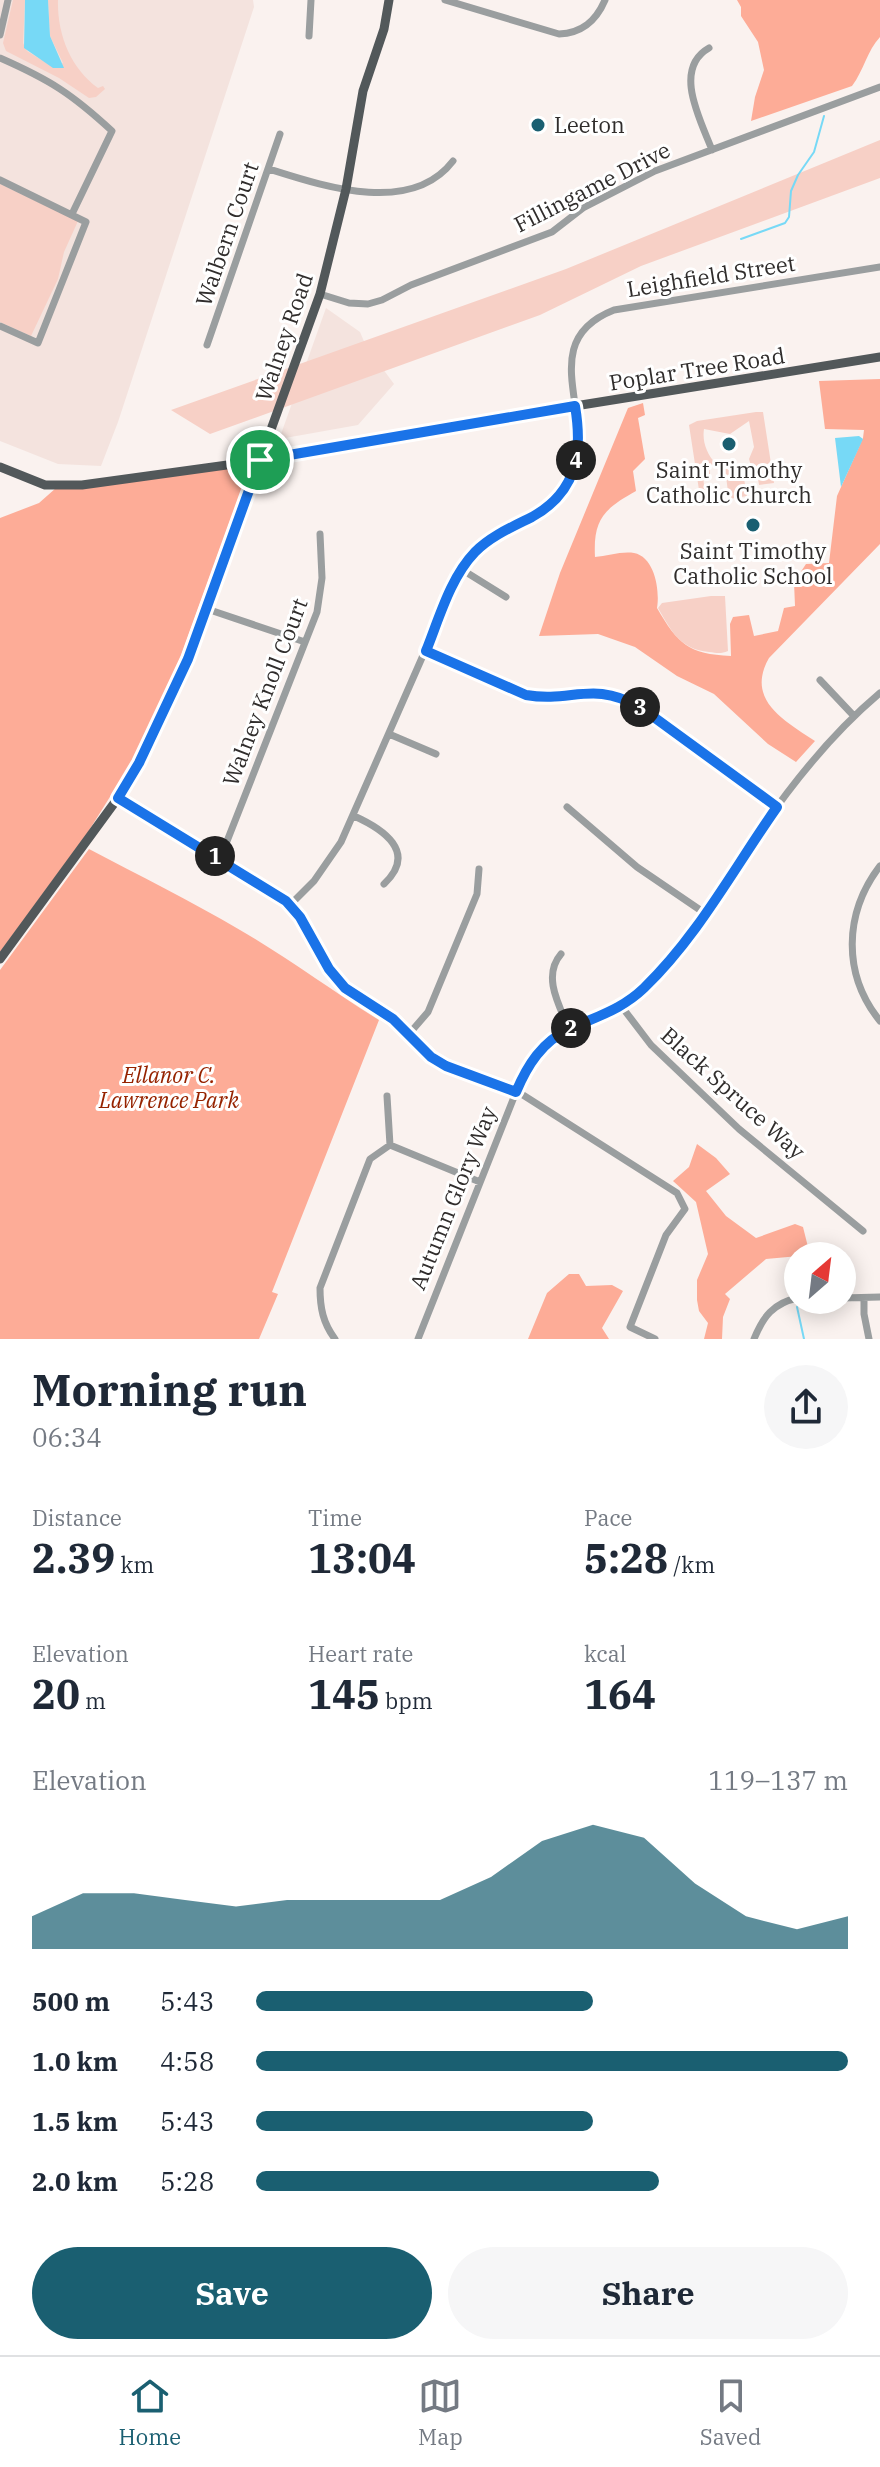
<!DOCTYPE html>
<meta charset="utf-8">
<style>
:root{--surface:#fff;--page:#f6f6f7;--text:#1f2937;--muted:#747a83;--line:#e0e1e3;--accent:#1a5f71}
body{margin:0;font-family:"IBM Plex Serif",serif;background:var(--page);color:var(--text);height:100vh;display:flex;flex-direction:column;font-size:30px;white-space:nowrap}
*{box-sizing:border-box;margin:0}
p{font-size:26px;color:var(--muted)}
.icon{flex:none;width:44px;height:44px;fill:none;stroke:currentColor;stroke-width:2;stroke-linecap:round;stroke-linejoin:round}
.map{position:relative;height:1339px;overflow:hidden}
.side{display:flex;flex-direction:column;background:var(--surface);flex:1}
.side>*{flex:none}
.needle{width:52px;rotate:28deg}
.controls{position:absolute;left:784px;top:1242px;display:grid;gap:16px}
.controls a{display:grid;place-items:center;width:72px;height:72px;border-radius:50%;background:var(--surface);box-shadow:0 4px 20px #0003;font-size:40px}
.pin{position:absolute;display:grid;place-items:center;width:68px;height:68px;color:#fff;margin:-34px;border:4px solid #fff;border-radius:50%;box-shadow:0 2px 8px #0007}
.km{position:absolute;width:40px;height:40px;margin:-20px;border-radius:50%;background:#222;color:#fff;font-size:22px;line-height:40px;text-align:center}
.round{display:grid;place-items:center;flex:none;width:84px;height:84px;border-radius:42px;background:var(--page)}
.head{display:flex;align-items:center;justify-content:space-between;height:136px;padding:0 32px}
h1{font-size:44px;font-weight:800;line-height:60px}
.metrics{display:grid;grid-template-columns:repeat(3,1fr);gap:12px;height:136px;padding:8px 32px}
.metrics div{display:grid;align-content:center}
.metrics b{font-size:40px;font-weight:800}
.metrics small{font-size:22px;font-weight:400}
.metrics p{font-size:22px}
.chart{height:224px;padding:16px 32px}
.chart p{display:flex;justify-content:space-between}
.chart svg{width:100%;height:144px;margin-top:8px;fill:var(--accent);opacity:.7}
.cta{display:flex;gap:16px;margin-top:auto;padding:16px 32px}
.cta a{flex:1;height:92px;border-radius:48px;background:var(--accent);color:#fff;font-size:32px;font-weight:800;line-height:92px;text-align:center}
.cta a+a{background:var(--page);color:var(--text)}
ul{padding:0 32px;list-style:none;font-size:26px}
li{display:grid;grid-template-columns:128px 96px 1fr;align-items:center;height:60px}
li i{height:20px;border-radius:10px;background:var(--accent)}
.tabs{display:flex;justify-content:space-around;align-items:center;height:112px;border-top:2px solid var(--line);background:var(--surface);font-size:22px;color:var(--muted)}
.tabs a{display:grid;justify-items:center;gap:4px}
.tabs .current{color:var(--accent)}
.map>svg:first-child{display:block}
.built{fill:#f4e3de}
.green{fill:#f7d0c6}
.forest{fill:#fdac97}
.water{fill:#77d9f6}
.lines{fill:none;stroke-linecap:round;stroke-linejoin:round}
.stream{stroke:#77d9f6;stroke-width:2}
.minor{stroke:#9a9e9f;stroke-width:7}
.major{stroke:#52585a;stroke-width:9}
.route-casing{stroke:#fff;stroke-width:16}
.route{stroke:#1a73e8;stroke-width:10}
.poi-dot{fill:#1a5f71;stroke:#fff;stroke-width:3}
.labels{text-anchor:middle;stroke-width:6;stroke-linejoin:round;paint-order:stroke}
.poi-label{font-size:22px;fill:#302d2c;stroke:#fff}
.street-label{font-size:22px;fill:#302d2c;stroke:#fff}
.park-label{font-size:22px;font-style:italic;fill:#962300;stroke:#fff}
</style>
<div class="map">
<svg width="880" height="1339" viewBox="0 0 880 1339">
<rect width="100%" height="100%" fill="#faf2ef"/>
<!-- built -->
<path class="built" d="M 0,0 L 253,0 L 254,7 L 118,422 L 101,466 L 58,464 L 0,441 Z
M 326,308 L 360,332 L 366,346 L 394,384 L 358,425 L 285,438 L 281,434 Z"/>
<!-- green -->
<path class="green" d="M 13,0 L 25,0 L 23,43 L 27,51 L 53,67 L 63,63 L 50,36 L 48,0 L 58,0 C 57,33 70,68 98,88 L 103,86 L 105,89 L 96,97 L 89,98 L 59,78 L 6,51 L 3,43 Z
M 880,140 L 880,178 L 641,266 L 540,315 L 210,434 L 171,410 L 566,269 Z
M 0,184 L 78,221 L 64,252 L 58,279 L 31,336 L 0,322 Z
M 756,412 L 763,412 L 774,483 L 759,485 L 756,466 L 751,466 L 749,459 L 754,447 L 749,421 L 730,434 L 704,429 C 702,442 707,454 716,464 L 709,466 L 710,474 L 703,475 L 704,485 L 711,487 L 713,494 L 710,496 L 710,502 L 701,503 L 689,425 L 697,421 Z
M 742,467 L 747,496 L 729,499 L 725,469 Z
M 711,596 L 725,596 L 728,651 C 721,654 717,653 709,652 C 680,649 672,632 658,608 L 662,603 Z"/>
<!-- forest -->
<path class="forest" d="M 737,0 L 880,0 L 880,37 C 867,51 864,70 852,86 L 751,121 L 755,97 L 764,70 L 758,42 L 741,16 L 741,7 Z
M 880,379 L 880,544 L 769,658 C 745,700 785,721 815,741 L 796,762 L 768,744 L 714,694 L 677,676 L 635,647 L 598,634 L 539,636 L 560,573 L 628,408 L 643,403 L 645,415 L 638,418 L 645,459 L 633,471 L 636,491 C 604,509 593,519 595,557 C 607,556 622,551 634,553 C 655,557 660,591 657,608 C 678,644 688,654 731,656 L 730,624 L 733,617 L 749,615 L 754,636 L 778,631 L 784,608 L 795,606 L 794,582 L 806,564 L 829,563 L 837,496 L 863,438 L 864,430 L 825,429 L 819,381 Z
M 236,466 L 243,468 L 246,477 L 166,697 L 143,744 L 88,832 L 0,952 L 0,518 L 39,503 L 56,488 Z
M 89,849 C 140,876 191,901 240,930 C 288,958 332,991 379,1020 L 272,1292 L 278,1294 L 259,1339 L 0,1339 L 0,970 Z
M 697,1144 L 716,1158 L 730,1174 L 706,1191 L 726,1216 L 756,1238 L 795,1224 L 803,1227 L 810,1255 L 766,1259 L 725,1294 L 730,1299 L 723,1317 L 722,1339 L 704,1339 L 708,1323 L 699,1311 L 697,1300 L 697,1280 L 708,1254 L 696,1202 L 673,1181 L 689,1167 Z
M 569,1274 L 579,1274 L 586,1286 L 612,1285 L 623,1291 L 602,1328 L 609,1339 L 528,1339 L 547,1293 Z"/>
<!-- water -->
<path class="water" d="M 25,0 L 48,0 L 50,36 L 64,68 L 53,68 L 24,48 Z
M 859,436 L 863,439 L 841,487 L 835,438 Z"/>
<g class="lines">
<!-- stream -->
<path class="stream" d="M 741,239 L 785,223 L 789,217 L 791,191 L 798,175 L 814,152 L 824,116
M 797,1307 L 804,1339"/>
<!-- minor -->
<path class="minor" d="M 445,0 L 559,34 C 582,33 596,21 605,0
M 0,35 L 8,0
M 309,36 L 311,0
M 709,48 C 672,69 701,121 712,150
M 0,58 C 50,80 72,94 112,131 L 72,214
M 269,169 C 323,186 411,216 453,161
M 0,180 L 86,222 L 38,343 L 0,326
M 320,294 L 349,303 L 368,304 L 382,300 L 411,285 L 552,232 L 583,208 L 655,171 L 880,87
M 207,345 L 280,134
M 461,569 L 506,597
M 207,609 L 305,642
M 426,651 L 526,695 C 574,702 590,680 640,707 L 777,807
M 820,680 L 853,715
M 389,734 L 436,754
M 118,798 L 286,901 L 300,917 L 329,969 L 342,985 L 393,1019 L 431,1057 L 461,1074 L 523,1095 L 677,1193 L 685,1209 L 666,1235 L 630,1327 L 655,1339
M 567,807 L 637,867 L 706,914
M 354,816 C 383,829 418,852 384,884
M 220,859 L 317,612 L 322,578 L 320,534
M 880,866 C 844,913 842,974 880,1021
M 290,905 L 314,881 L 341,842 L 461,569 C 491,525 555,521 574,469 C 594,412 535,341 614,310 L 880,267
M 561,954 C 542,976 559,1005 569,1029
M 622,1007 L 651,1045 L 739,1129 L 863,1231
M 409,1034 L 428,1012 L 477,894 L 479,869
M 387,1096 L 390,1145 L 480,1182
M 842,1298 L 880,1297
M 864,1299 L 864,1314 L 869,1339
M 335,1339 C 323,1323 320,1308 320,1288 L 370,1159 L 390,1145
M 418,1339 L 516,1092 C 525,1071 535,1051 554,1038 C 584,1017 614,1017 644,988 C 688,944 719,892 753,841 C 789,787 830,735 880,693
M 754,1339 C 763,1317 773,1303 798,1298"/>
<!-- major -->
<path class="major" d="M 0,467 L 45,485 L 82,485 L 270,459 L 575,406 L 880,357
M 0,959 L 118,798 L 139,763 L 188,659 L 320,294 L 346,189 L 363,91 L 384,29 L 389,0"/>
</g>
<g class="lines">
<defs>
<path id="route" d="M 575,406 C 583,453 577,492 532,517 C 512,527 491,536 475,552 C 450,578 439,619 426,651 L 526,695 C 573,703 591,680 640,707 L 777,807 C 734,868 698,936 644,988 C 621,1010 597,1016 570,1029 C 542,1041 527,1066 516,1092 L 446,1066 L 431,1057 L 393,1019 L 345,988 L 329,969 L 300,917 L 286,901 L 118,798 L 139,763 L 188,659 L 260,460 Z"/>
</defs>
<!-- route casing -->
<use href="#route" class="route-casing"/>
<!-- route -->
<use href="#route" class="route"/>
</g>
<!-- markers -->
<g class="poi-dot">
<circle cx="538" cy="125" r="8"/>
<circle cx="729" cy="444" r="8"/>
<circle cx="753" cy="525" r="8"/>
</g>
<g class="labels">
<!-- poi labels -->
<g class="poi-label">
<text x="554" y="133" text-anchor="start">Leeton</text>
<text x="729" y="478">Saint Timothy<tspan x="729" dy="25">Catholic Church</tspan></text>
<text x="753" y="559">Saint Timothy<tspan x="753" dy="25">Catholic School</tspan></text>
</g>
<!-- street labels -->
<g class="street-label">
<text transform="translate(592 187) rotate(-27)" y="8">Fillingame Drive</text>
<text transform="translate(227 234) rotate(-71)" y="8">Walbern Court</text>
<text transform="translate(711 276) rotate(-9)" y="8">Leighfield Street</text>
<text transform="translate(284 337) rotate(-71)" y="8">Walney Road</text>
<text transform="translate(697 369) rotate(-9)" y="8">Poplar Tree Road</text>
<text transform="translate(265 692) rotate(-69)" y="8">Walney Knoll Court</text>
<text transform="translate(733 1093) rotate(42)" y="8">Black Spruce Way</text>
<text transform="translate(453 1198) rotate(-68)" y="8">Autumn Glory Way</text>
</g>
<!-- park labels -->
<g class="park-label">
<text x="169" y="1083">Ellanor C.<tspan x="169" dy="25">Lawrence Park</tspan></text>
</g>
</g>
</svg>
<div class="controls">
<a><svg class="needle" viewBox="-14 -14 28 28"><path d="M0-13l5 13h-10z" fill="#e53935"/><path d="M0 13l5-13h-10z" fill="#747a83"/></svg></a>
</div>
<div class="pin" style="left:260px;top:460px;background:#1e9e55"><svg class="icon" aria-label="arrive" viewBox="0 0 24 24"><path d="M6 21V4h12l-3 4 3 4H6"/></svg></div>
<b class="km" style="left:215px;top:856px">1</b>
<b class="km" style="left:571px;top:1028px">2</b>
<b class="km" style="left:640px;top:707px">3</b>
<b class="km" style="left:576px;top:460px">4</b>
</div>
<section class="side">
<div class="head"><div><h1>Morning run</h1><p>06:34</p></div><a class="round"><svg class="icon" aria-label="share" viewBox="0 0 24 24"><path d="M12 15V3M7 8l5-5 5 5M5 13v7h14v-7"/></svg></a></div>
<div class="metrics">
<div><p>Distance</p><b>2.39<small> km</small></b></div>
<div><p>Time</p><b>13:04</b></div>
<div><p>Pace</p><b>5:28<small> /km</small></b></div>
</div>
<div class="metrics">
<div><p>Elevation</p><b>20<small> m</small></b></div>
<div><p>Heart rate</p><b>145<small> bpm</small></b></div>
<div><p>kcal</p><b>164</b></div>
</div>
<div class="chart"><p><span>Elevation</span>119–137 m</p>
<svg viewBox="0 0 160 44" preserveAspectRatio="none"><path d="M0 44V34L10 27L20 27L30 29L40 31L50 29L60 29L70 29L80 29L90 22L100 11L110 6L120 10L130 24L140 34L150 38L160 34V44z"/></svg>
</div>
<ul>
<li><b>500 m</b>5:43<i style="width:57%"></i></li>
<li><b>1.0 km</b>4:58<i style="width:100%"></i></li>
<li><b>1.5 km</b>5:43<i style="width:57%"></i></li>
<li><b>2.0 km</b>5:28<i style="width:68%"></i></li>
</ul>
<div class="cta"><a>Save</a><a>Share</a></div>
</section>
<nav class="tabs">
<a class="current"><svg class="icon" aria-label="home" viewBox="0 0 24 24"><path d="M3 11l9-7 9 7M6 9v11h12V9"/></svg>Home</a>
<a><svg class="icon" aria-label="map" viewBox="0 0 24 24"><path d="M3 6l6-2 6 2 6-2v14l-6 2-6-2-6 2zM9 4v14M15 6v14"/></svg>Map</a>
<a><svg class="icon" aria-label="saved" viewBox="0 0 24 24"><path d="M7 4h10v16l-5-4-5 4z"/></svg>Saved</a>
</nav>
